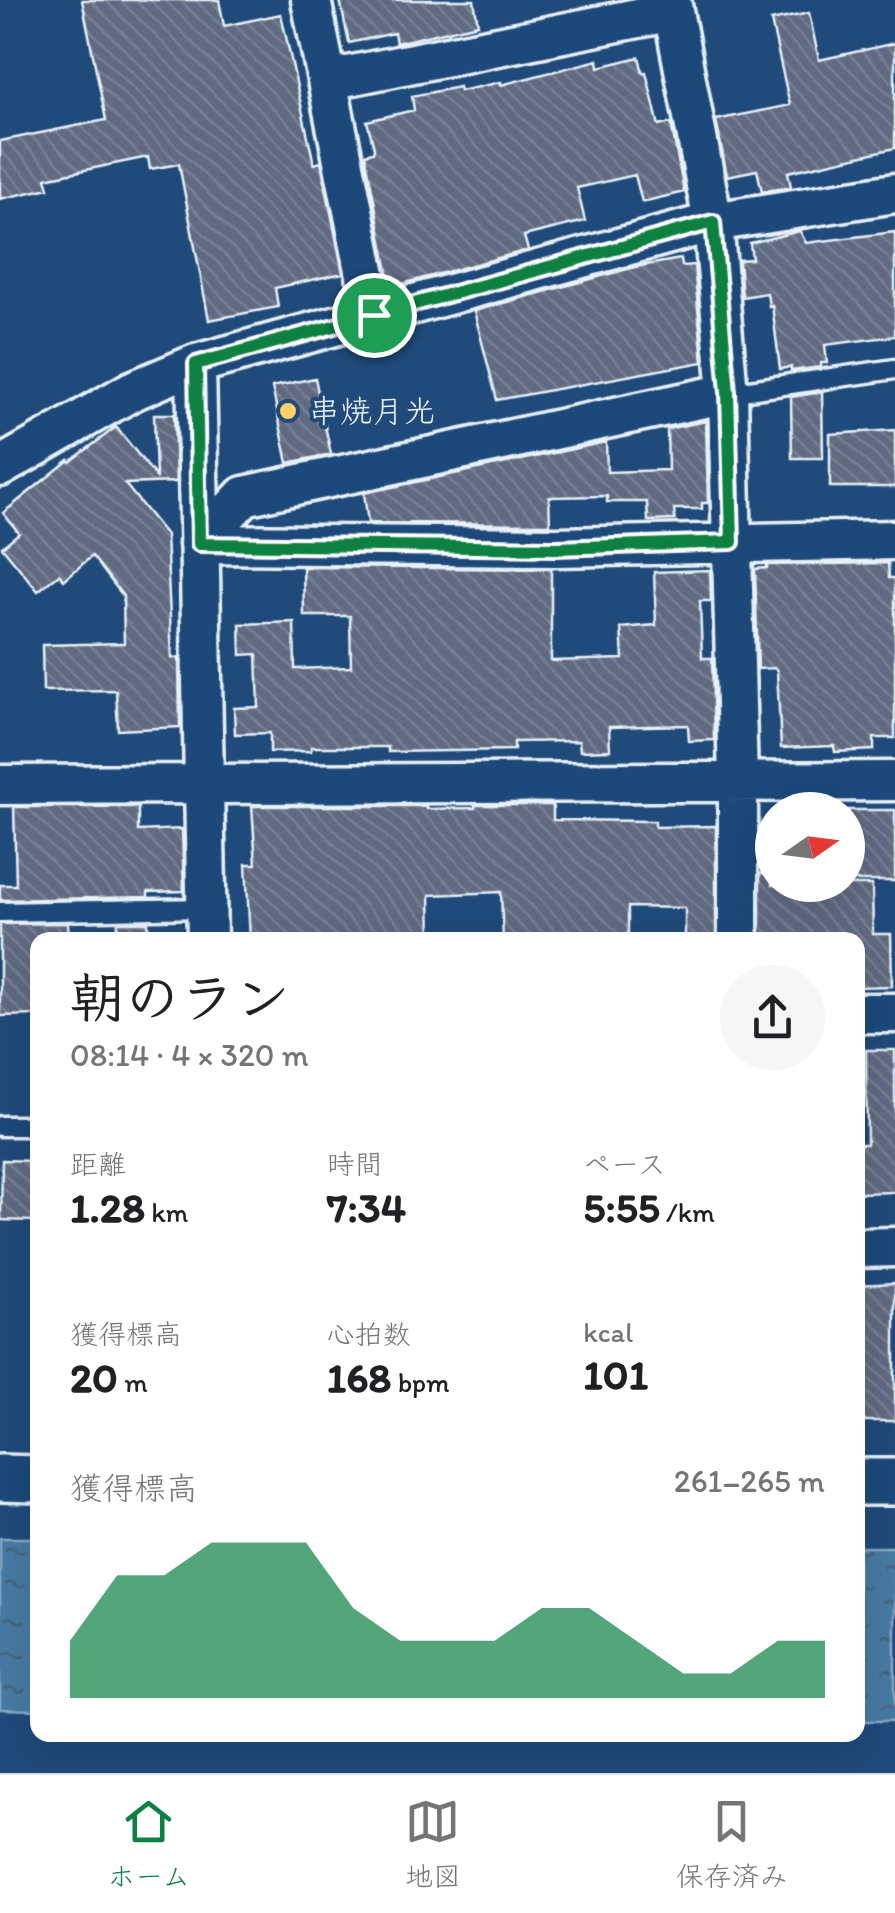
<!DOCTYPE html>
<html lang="ja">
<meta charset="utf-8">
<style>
:root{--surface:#fff;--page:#f6f6f6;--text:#202124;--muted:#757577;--line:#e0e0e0;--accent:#0b8043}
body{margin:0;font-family:Itim,"Klee One",sans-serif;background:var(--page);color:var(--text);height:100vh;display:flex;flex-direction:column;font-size:38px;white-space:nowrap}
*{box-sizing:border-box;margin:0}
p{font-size:32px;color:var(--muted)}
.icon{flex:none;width:55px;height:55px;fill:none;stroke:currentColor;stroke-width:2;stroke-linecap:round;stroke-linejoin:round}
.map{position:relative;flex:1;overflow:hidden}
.details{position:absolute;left:30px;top:932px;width:835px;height:810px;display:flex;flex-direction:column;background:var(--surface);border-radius:20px;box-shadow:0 10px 40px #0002}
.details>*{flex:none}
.needle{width:65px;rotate:76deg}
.controls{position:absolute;left:755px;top:792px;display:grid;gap:20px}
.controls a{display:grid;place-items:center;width:110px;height:110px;border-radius:50%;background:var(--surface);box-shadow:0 10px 40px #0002;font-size:50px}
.pin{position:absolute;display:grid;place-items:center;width:85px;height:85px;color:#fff;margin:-42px;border:5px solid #fff;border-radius:50%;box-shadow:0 2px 10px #0007}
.round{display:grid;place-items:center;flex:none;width:105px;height:105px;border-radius:52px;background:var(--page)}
.headline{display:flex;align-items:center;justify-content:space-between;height:170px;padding:0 40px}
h1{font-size:55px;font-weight:800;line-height:75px}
.figures{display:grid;grid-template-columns:repeat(3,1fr);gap:15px;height:170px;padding:10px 40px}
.figures div{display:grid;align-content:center}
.figures b{font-size:42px;font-weight:800}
.figures small{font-size:28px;font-weight:400}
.figures p{font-size:28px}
.chart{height:280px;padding:20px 40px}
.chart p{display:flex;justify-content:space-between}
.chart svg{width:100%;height:180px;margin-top:10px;fill:var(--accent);opacity:.7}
.dock{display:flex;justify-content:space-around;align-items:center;height:140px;border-top:2px solid var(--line);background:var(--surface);font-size:28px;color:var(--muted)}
.dock a{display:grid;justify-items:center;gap:5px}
.dock .on{color:var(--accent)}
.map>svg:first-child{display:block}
.water{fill:url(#water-ripples);stroke:#87aac5;stroke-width:2.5}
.building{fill:url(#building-back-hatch);stroke:#e8f1f8;stroke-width:2.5}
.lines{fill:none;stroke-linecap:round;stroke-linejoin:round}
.service-casing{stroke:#e8f1f8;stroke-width:25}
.minor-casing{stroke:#e8f1f8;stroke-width:45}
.tertiary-casing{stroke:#e8f1f8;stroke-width:52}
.service{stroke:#1f4a7a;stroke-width:18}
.minor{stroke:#1f4a7a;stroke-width:38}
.tertiary{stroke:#1f4a7a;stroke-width:45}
.route-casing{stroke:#fff;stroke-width:20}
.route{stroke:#0b8043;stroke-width:12}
.poi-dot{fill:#ffd166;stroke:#1f4a7a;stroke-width:4}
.labels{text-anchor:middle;stroke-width:8;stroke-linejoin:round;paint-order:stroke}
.poi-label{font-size:32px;fill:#e8f1f8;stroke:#1f4a7a;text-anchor:start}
</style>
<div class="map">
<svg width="895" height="1773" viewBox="0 0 895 1773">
<defs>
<pattern id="water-ripples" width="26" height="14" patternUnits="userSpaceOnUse" patternTransform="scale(2.5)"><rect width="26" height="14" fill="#467aa3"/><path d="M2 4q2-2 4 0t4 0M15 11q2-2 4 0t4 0" fill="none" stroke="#46647b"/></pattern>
<pattern id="building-back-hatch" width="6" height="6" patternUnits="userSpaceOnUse" patternTransform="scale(2.5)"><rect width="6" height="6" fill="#606a80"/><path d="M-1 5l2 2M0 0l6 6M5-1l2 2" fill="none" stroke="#778093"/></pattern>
</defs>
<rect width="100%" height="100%" fill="#1f4a7a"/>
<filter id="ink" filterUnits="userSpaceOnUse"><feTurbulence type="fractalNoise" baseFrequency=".01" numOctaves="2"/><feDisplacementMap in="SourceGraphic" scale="20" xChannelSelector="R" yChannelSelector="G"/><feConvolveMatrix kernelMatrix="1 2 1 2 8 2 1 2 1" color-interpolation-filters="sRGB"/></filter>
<g filter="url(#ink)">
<!-- water -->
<path class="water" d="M 0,1538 L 37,1538 L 37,1710 L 0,1709 Z
M 858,1547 L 895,1547 L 895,1721 L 858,1721 Z"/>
<!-- building -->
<path class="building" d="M 82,0 L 219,0 L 224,26 L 281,14 L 314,164 L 321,162 L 343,273 L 275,288 L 278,307 L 209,320 L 179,164 L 150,169 L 148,157 L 46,178 L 49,188 L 0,199 L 0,141 L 106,120 Z
M 340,0 L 474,0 L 478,24 L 396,43 L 394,33 L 349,43 Z
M 809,13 L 819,60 L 895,43 L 895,148 L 788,172 L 791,187 L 762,191 L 757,170 L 727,176 L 716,120 L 790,105 L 771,21 Z
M 639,57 L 643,73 L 646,72 L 659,126 L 671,123 L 684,192 L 642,202 L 635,175 L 577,188 L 585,221 L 524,236 L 528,250 L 391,287 L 365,154 L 373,152 L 374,148 L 367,121 L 414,110 L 412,96 L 459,87 L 460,91 L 501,82 L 501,85 L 598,60 L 599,67 Z
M 800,231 L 806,243 L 895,232 L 895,336 L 825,345 L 827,363 L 821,363 L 821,367 L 791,371 L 791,367 L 780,369 L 772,305 L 769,306 L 767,293 L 742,297 L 739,260 L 752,259 L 750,243 Z
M 681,259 L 682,266 L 694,265 L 703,362 L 497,400 L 474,311 L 635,267 Z
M 315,378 L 331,454 L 288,463 L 272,387 Z
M 822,392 L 823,458 L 792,458 L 791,397 Z
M 154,414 L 174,414 L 176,482 L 125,484 L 166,535 L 172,658 L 179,658 L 180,727 L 118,730 L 116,690 L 43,691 L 42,645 L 124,643 L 123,596 L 92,556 L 64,580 L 59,574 L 38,591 L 2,547 L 19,533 L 3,513 L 69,460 L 70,462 L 116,427 L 156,477 Z
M 706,421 L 708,503 L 702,503 L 702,509 L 674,509 L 675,520 L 648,521 L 647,502 L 607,502 L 607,496 L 549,497 L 550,524 L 368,523 L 364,493 L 606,442 L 607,472 L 668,470 L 667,429 Z
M 895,430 L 895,487 L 830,487 L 830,434 Z
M 888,563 L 889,578 L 895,578 L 895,738 L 874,738 L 874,750 L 835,752 L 834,746 L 781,748 L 777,671 L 775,668 L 758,669 L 755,569 L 767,568 L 767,565 Z
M 303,567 L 551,569 L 551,661 L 623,659 L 621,628 L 656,625 L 654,572 L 710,570 L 711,601 L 700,601 L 702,658 L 712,658 L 714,740 L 689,741 L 688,725 L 609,727 L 610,750 L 580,751 L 579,741 L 514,742 L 514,750 L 388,752 L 388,747 L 311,747 L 311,751 L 270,752 L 270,733 L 235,734 L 234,708 L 259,707 L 257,654 L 241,655 L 240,624 L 294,622 L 295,669 L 351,667 L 350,616 L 304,616 Z
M 475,805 L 553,805 L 553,820 L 655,821 L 655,827 L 716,826 L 716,940 L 685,940 L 685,908 L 628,907 L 628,940 L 503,940 L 501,892 L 430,895 L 431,940 L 250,940 L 246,864 L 256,864 L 252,806 L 426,806 L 426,809 L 475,808 Z
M 14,807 L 138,807 L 138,831 L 182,829 L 184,891 L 148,892 L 148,897 L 0,900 L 0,885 L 16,885 Z
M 848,810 L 895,810 L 895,881 L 848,881 Z
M 760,873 L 772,873 L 772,885 L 872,885 L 873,934 L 891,934 L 892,986 L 858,987 L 858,940 L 760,940 Z
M 118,922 L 148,922 L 148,940 L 117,940 Z
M 68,923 L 69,940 L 36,940 L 38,1015 L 0,1016 L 0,924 Z
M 866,1050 L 895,1050 L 895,1192 L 858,1193 L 858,1144 L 867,1144 Z
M 2,1160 L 35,1161 L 34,1221 L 1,1220 Z
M 895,1283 L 895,1421 L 858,1421 L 858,1285 Z"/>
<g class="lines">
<defs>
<path id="service" d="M 728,393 L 895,369
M 0,912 L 206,908
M 0,1126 L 38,1126"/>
<path id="minor" d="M 311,0 L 374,315
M 671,0 L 713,222 L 728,393 L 738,782 L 738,940
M 328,80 L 673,11
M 196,364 L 207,940
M 728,393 L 244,496 L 199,544 L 556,547 L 895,540
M 0,467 L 132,391 L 196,364 L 713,222 L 895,193
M 0,785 L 895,781
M 858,1013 L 895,1013
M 858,1248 L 895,1247"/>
<path id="tertiary" d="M 0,1478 L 38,1479
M 858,1482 L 895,1482"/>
</defs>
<!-- service casing -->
<use href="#service" class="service-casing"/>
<!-- minor casing -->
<use href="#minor" class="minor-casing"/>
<!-- tertiary casing -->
<use href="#tertiary" class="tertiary-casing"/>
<!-- service -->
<use href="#service" class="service"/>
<!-- minor -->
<use href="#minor" class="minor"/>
<!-- tertiary -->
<use href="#tertiary" class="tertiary"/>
</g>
</g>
<g class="lines" filter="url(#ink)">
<defs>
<path id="route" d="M 713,222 L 728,392 L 732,542 L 556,548 L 199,544 L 196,364 Z"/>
</defs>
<!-- route casing -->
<use href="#route" class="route-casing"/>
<!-- route -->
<use href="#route" class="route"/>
</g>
<!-- markers -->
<circle class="poi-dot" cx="288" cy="411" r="10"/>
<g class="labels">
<!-- poi labels -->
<g class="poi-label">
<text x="308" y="422">串焼月光</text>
</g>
</g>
</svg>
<div class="controls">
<a><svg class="needle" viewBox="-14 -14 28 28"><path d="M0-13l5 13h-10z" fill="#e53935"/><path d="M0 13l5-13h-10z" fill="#757577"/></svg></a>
</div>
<div class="pin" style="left:374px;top:315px;background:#1e9e55"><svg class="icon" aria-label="arrive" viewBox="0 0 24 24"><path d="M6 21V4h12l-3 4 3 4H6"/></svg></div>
<section class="details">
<div class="headline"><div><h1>朝のラン</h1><p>08:14 · 4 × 320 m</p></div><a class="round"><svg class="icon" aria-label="share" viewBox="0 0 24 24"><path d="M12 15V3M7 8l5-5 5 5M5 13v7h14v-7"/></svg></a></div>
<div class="figures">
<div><p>距離</p><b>1.28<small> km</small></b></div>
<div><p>時間</p><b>7:34</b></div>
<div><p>ペース</p><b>5:55<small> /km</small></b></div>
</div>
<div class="figures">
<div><p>獲得標高</p><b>20<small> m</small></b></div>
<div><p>心拍数</p><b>168<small> bpm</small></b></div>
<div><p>kcal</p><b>101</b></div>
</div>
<div class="chart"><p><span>獲得標高</span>261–265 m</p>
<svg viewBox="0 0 160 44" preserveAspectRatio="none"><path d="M0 44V30L10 14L20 14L30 6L40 6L50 6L60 22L70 30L80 30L90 30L100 22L110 22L120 30L130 38L140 38L150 30L160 30V44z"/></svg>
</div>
</section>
</div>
<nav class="dock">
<a class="on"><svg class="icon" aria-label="home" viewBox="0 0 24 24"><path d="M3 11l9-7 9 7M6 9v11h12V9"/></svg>ホーム</a>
<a><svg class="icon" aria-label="map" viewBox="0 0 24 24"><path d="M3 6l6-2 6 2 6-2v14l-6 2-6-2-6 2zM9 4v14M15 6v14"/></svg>地図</a>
<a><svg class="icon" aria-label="saved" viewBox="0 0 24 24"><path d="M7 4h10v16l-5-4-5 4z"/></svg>保存済み</a>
</nav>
